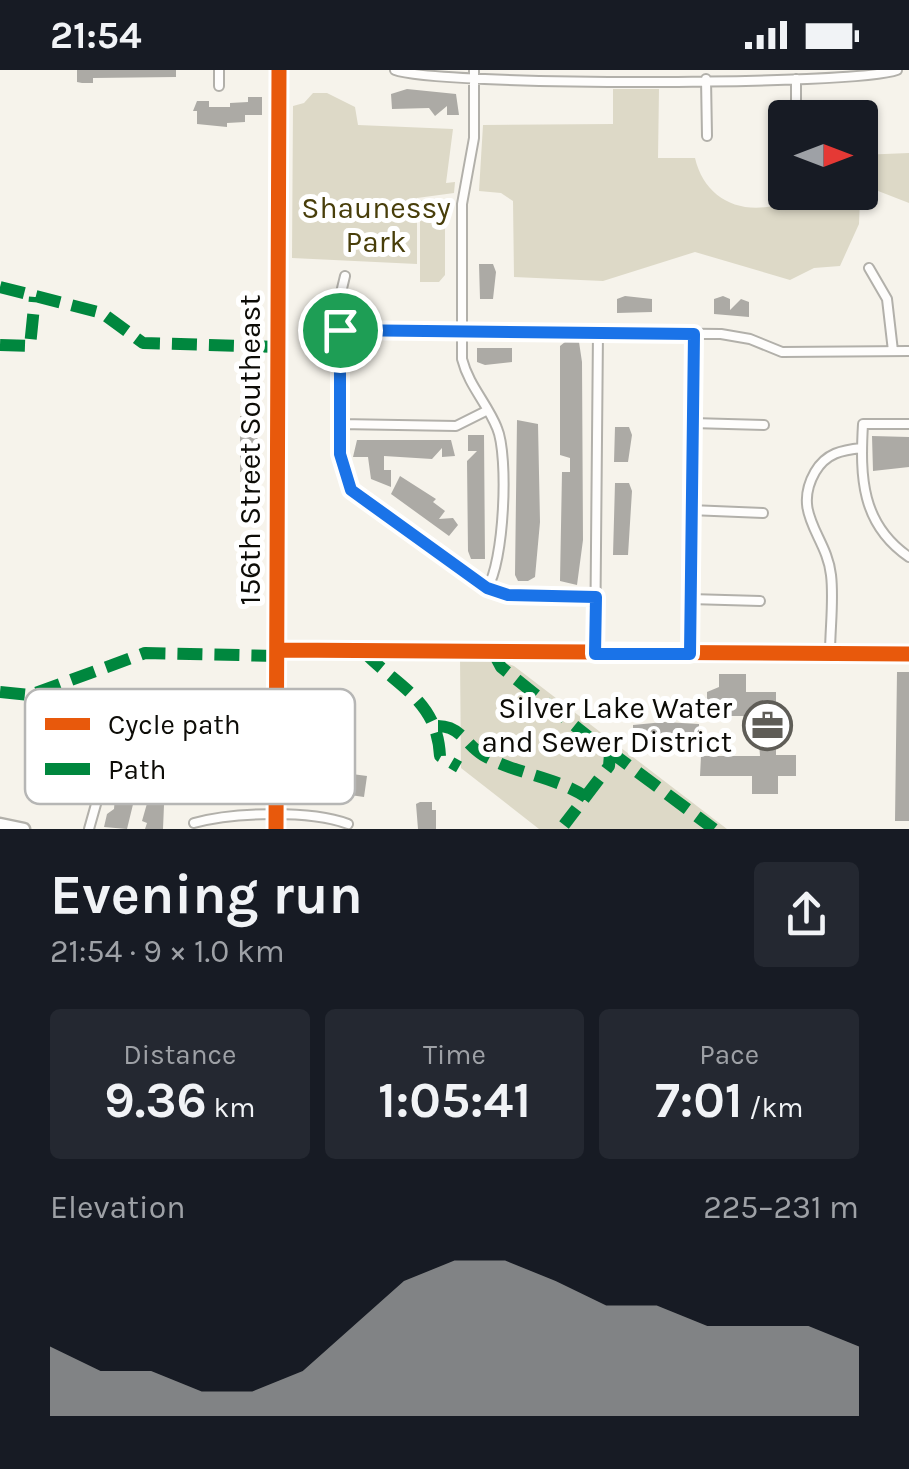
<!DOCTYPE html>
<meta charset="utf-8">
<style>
:root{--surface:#171b24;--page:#242831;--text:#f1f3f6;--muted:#9ea1a6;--accent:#afb0ae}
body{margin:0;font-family:Karla,sans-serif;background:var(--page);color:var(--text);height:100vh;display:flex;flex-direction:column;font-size:38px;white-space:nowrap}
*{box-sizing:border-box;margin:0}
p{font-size:32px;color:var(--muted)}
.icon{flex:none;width:55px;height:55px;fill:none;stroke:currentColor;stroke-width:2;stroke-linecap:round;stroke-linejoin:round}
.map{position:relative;height:759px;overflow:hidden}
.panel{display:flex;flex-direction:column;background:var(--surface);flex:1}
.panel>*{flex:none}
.needle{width:65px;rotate:90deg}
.buttons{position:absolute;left:768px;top:30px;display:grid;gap:20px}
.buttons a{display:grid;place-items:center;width:110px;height:110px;border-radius:10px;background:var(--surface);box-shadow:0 2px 8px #0004;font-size:50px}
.pin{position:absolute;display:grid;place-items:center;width:85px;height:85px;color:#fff;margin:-42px;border:5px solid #fff;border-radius:50%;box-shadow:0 2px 10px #0007}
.round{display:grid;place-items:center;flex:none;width:105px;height:105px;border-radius:10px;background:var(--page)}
.overview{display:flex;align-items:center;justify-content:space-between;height:170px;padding:0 50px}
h1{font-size:55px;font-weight:700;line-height:75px}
.metrics{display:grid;grid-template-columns:repeat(3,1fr);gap:15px;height:170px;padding:10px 50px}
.metrics div{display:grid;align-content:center;border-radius:10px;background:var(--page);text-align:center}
.metrics b{font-size:50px;font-weight:700}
.metrics small{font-size:28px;font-weight:400}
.metrics p{font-size:28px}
.chart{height:280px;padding:20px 50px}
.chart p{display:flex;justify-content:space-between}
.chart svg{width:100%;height:180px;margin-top:10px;fill:var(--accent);opacity:.7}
.status{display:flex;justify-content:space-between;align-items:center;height:70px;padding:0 50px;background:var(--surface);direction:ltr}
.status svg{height:28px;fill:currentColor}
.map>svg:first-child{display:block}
.green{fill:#ddd9c7}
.building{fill:#acaaa5}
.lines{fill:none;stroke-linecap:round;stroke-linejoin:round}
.minor-casing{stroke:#b2b0aa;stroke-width:12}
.tertiary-casing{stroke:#b2b0aa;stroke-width:15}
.minor{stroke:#fefdfc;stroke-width:8}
.tertiary{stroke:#fefdfc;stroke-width:10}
.quiet{stroke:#00873e;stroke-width:12;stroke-dasharray:25 12;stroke-linecap:butt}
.cycleway-casing{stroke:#fff;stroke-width:21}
.cycleway{stroke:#e8590c;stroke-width:15}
.route-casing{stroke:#fff;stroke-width:20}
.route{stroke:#1a73e8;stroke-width:12}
.labels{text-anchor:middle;stroke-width:10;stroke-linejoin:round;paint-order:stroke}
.park-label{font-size:30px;fill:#483e0a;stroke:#fff}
.street-label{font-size:30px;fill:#0d0c07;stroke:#fff}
.poi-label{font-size:30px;fill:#0d0c07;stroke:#fff;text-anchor:end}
.key{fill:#fff;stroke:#b6b6b5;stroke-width:2.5}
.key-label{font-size:28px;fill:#0d0c07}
</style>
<div class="status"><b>21:54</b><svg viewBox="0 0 49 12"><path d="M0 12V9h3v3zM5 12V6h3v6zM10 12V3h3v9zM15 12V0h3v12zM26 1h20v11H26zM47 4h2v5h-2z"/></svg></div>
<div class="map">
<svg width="909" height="759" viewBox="0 0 909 759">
<rect width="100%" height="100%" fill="#f6f3eb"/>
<!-- green -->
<path class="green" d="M 613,19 L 659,19 L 658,88 L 695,88 C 703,123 732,142 767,137 C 780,136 793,126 803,122 C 818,117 844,122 860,122 L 860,85 L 909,83 L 909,133 L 873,119 L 860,129 L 859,154 L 840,196 L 814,198 L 790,210 L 695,182 L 603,211 L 514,207 L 513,131 L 501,123 L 479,121 L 483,55 L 613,54 Z
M 313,23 L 327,23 L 355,37 L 358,55 L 453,59 L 446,113 L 455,112 L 454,123 L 417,128 L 417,194 L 292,188 L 293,36 L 304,33 Z
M 420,130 L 441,130 L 445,135 L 445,205 L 439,212 L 420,212 Z
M 460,587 L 489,587 L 514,596 L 727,759 L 539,759 L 461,698 Z"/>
<!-- building -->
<path class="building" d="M 77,0 L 176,0 L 176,7 L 93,8 L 93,13 L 82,13 L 77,12 Z
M 407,19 L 456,24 L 459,45 L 447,45 L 447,36 L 435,46 L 429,38 L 392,39 L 391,24 Z
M 248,27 L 262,27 L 262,45 L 245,45 L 245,52 L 227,53 L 227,57 L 197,54 L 197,41 L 193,41 L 197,31 L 209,31 L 209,37 L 230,37 L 230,33 L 248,32 Z
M 479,194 L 493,194 L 496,202 L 493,229 L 480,229 Z
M 625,226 L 652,229 L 652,242 L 617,243 L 617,229 Z
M 723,226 L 730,229 L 730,240 L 741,229 L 749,232 L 749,247 L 714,244 L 714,229 Z
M 565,272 L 579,272 L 582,292 L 583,470 L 577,515 L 560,511 L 562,402 L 570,402 L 570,388 L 560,385 L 560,276 Z
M 477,278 L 512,278 L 512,292 L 485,295 L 477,292 Z
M 240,346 L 256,346 L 260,402 L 240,402 Z
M 517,350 L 538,354 L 540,452 L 535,507 L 528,511 L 518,511 L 515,505 Z
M 615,357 L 629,357 L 632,365 L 628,392 L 614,392 Z
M 468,365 L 484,365 L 485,489 L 471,489 L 468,481 L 467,391 L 477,381 L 468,381 Z
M 872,366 L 909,367 L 909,397 L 873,401 Z
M 357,370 L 451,370 L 455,386 L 442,387 L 442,378 L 432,389 L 384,386 L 384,400 L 391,400 L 391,417 L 371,409 L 368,387 L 353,387 Z
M 400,406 L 436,429 L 433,432 L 445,441 L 439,449 L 453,448 L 458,455 L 449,466 L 391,424 Z
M 615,413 L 629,413 L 632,421 L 628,485 L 613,485 Z
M 897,602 L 909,602 L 909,751 L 895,751 Z
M 719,604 L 746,604 L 746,622 L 776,622 L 776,685 L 796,685 L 796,706 L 778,706 L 778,724 L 752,724 L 752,706 L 700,706 L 701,686 L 760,686 L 757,646 L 707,646 L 707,622 L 719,617 Z
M 664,652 L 699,654 L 699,673 L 654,674 L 633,668 L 633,655 Z
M 352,704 L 367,706 L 364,727 L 343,724 L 336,729 L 295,730 L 296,710 Z
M 116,714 L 137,718 L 127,759 L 104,757 L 107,744 L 114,739 Z
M 148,730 L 164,735 L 163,759 L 145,759 L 147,753 L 142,751 Z
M 420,732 L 432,732 L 432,740 L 436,740 L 436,759 L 418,759 L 416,734 Z"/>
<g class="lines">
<defs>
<path id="minor" d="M 219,0 L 219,16
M 395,0 C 435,16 856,16 897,0
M 474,0 L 474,68 L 462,134 L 462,289 C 469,316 487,333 497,358 C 509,386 504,494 487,518
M 706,9 L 707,66
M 796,9 L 796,48
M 785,97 L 776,107 L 785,120
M 869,198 L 887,229 L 893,281
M 345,206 L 339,231 L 340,384 L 351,420 L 487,518 L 508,525 L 596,527
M 340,260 L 721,264 L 750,269 L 782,282 L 909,281
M 692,353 L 764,355
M 340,354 L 456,356 L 486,341
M 909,354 L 863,354 C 860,407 861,454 909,487
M 690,440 L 763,443
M 690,529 L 760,531
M 595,584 L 598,262
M 690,584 L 695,264
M 830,584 C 830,558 834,530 831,505 C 827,466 791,444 815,402 C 826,383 842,380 862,378
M 194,753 C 233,742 310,740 348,754
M 89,759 L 100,720"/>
<path id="tertiary" d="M 279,580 L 909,584
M 0,754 L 24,759
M 276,759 L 279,0"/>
</defs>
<!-- minor casing -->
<use href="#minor" class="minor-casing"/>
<!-- tertiary casing -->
<use href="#tertiary" class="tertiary-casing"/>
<!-- minor -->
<use href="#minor" class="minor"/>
<!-- tertiary -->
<use href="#tertiary" class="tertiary"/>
<!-- quiet -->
<path class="quiet" d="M 0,217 L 102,243 L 143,273 L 276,277
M 0,275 L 30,276 L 35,227
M 363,581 C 399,618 437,630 440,686 L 459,697
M 493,582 L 501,597 L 610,684 L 609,696 L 564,755
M 0,622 L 30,625 L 145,583 L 279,586
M 438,656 C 461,656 466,675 483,685 C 515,704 554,706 586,727
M 608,680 L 714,759"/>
<defs>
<path id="cycleway" d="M 279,580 L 909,584
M 276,759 L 279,0"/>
</defs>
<!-- cycleway casing -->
<use href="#cycleway" class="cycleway-casing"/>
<!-- cycleway -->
<use href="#cycleway" class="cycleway"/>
</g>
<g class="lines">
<defs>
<path id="route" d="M 340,260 L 694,264 L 690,584 L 595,584 L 596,527 L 508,525 L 487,518 L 351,420 L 340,384 Z"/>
</defs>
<!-- route casing -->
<use href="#route" class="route-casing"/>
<!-- route -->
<use href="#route" class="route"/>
</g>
<!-- icons -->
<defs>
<symbol id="office-ring" viewBox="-11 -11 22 22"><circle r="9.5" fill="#fff" stroke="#5f5d57" stroke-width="1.5"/><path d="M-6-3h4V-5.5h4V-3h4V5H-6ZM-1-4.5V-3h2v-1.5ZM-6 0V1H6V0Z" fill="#5f5d57"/></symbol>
</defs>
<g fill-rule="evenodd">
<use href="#office-ring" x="740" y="628" width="55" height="55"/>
</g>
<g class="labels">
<!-- park labels -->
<g class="park-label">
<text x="376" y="148">Shaunessy<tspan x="376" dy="34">Park</tspan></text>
</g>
<!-- street labels -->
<g class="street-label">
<text transform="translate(250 380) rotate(-90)" y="10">156th Street Southeast</text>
</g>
<!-- poi labels -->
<g class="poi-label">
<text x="732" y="648">Silver Lake Water<tspan x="732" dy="34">and Sewer District</tspan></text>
</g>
</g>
<!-- legend -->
<rect x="25" y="619" width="330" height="115" rx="15" class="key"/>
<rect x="45" y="648" width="45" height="12" fill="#e8590c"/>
<rect x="45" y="693" width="45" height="12" fill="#00873e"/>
<g class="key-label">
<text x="108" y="664">Cycle path</text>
<text x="108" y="709">Path</text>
</g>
</svg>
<div class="buttons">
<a><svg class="needle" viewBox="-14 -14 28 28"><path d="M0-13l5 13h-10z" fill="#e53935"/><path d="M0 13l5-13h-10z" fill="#9ea1a6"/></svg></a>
</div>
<div class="pin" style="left:340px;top:260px;background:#1e9e55"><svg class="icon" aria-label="arrive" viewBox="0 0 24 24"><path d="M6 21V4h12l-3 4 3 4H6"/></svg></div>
</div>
<section class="panel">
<div class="overview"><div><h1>Evening run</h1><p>21:54 · 9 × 1.0 km</p></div><a class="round"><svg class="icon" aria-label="share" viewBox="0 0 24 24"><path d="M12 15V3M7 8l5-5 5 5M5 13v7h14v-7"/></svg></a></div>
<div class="metrics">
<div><p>Distance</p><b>9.36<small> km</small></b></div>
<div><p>Time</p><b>1:05:41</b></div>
<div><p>Pace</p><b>7:01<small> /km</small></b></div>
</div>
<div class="chart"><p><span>Elevation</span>225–231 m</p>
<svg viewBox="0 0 160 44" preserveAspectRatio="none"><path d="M0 44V27L10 33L20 33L30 38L40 38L50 33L60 22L70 11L80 6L90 6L100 11L110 17L120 17L130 22L140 22L150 22L160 27V44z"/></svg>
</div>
</section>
